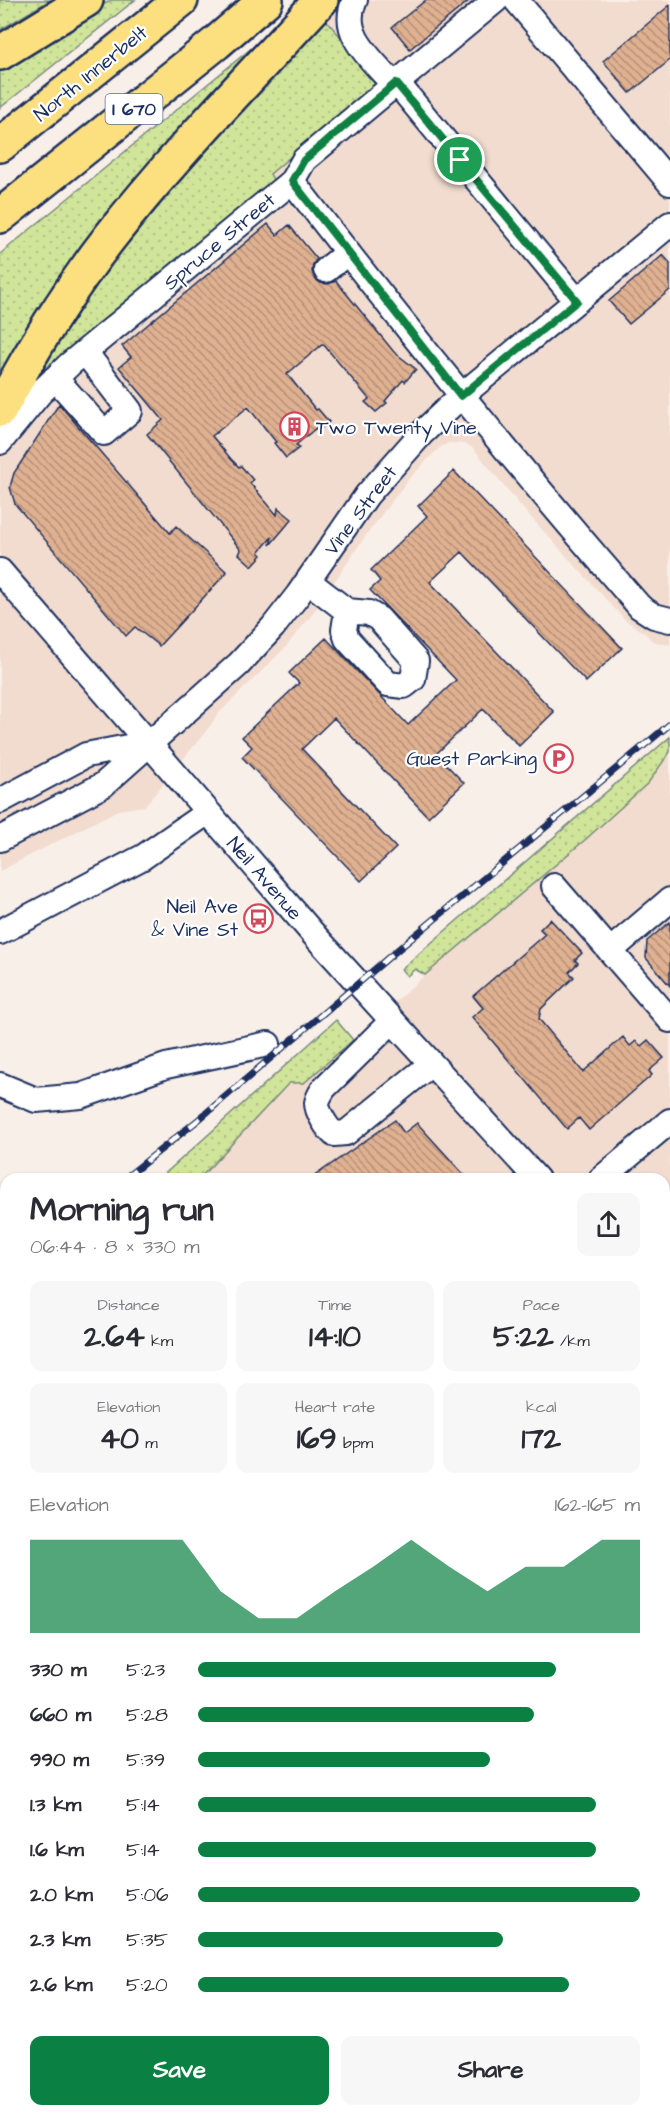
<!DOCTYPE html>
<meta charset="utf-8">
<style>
:root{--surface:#fff;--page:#f7f7f7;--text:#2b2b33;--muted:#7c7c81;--accent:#0b8043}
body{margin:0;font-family:"Architects Daughter",sans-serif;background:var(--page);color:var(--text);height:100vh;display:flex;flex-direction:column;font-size:22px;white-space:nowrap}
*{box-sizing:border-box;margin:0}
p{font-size:20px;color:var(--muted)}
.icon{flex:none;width:33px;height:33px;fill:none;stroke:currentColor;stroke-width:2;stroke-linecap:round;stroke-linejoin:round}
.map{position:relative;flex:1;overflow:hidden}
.drawer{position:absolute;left:0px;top:1173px;width:670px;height:944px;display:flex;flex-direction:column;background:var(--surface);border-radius:18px 18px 0 0;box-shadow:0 2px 4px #0004}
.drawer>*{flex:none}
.pin{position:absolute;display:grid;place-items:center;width:51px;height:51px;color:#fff;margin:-26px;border:3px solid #fff;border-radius:50%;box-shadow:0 2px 6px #0007}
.round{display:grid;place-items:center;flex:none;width:63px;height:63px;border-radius:12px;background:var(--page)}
.headline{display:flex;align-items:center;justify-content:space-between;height:102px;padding:0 30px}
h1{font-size:33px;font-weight:700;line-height:45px}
.stats{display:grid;grid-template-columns:repeat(3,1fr);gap:9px;height:102px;padding:6px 30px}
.stats div{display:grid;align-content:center;border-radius:12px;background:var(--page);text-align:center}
.stats b{font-size:30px;font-weight:700}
.stats small{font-size:16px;font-weight:400}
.stats p{font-size:16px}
.chart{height:168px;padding:12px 30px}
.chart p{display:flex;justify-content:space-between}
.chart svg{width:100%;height:108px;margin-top:6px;fill:var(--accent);opacity:.7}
.primary-button{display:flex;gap:12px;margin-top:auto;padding:12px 30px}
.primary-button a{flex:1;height:69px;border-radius:12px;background:var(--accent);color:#fff;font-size:24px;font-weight:700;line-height:69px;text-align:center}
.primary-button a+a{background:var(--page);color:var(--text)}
ul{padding:0 30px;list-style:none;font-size:20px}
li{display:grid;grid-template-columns:96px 72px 1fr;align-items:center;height:45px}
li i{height:15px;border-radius:8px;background:var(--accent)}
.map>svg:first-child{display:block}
.built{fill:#f2dccf}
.grass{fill:url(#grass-dots);stroke:#768a7c;stroke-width:1.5}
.forest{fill:url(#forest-firs);stroke:#768a7c;stroke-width:1.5}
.garden{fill:#d0e59a;stroke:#768a7c;stroke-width:1.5}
.building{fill:url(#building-back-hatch);stroke:#1b2f5e;stroke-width:1.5}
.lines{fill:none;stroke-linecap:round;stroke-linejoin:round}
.minor-casing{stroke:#1b2f5e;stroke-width:28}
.highway-casing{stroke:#1b2f5e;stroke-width:38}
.minor{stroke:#fff;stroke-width:24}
.highway{stroke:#fce080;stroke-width:33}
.rail-casing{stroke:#1b2f5e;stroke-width:7}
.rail{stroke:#fff;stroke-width:4.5;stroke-dasharray:14;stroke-linecap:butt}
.route-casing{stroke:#fff;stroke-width:12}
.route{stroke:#0b8043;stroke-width:8}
.labels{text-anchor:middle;stroke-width:4.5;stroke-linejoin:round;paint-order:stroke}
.shield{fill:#fff;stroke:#5f6d8e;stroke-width:1.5}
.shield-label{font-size:18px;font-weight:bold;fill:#1b2f5e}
.street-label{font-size:20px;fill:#1b2f5e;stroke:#fff}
.poi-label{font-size:20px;fill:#1b2f5e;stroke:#fff;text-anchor:end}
</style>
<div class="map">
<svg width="670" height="2116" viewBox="0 0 670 2116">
<defs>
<pattern id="grass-dots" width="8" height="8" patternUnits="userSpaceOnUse" patternTransform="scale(1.5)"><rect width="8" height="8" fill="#d0e59a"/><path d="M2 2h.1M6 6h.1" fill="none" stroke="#b2c587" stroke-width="1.8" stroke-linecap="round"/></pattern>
<pattern id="forest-firs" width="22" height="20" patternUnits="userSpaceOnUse" patternTransform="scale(1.5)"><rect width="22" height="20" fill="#d0e59a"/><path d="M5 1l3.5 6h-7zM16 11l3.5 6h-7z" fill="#b2c587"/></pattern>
<pattern id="building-back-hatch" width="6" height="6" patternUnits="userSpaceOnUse" patternTransform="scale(1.5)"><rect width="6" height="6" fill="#e0b191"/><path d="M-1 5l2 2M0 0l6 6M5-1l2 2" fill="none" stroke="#b5907a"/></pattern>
</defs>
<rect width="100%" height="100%" fill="#f9efe9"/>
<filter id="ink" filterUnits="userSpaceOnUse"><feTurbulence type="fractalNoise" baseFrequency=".0167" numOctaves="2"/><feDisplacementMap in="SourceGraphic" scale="12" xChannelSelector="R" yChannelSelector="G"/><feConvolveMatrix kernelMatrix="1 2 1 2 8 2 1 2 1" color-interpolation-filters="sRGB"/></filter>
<g filter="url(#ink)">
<!-- built -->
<path class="built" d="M 338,0 L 670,0 L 670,645 L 652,641 L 645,633 L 624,619 L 525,511 L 473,448 L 466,444 L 449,443 L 442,446 L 433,454 L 407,481 L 367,534 L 311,616 L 284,649 L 216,716 L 211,725 L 145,806 L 118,810 L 0,871 L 0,404 L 34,371 L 274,182 L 269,174 L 380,81 L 323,17 Z
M 670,752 L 670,2116 L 35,2116 L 32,2111 L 664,2110 L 664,1179 L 199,1179 L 290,1083 L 304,1083 L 425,975 L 586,839 Z
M 6,1412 L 6,2055 L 0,2041 L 0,1422 Z"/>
<!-- grass -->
<path class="grass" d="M 0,0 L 50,0 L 0,30 Z
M 111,0 L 135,0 L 0,108 L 0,66 Z
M 323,17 L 380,81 L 270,174 L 275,183 L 44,371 L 34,371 L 119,246 Z
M 259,42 L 263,46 L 0,383 L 0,254 Z
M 670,737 L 670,752 L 648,783 L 586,839 L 425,975 L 415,969 L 407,976 L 401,969 Z
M 336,1020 L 353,1040 L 304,1083 L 289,1083 L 199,1179 L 159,1179 Z
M 6,1345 L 6,1412 L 0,1422 L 0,1354 Z"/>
<!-- forest -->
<path class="forest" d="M 0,2041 L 6,2055 L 6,2110 L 32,2111 L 35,2116 L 0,2115 Z"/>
<!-- garden -->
<path class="garden" d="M 665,1394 L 670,1400 L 670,1585 L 665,1592 Z"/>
<!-- building -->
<path class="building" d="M 426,0 L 470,0 L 410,49 L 392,27 Z
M 670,5 L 670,60 L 630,93 L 603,61 Z
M 268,224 L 277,235 L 289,225 L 317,259 L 313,264 L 312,272 L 315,279 L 321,283 L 328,284 L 336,281 L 394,352 L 416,369 L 405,382 L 403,380 L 385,401 L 387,403 L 376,412 L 365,402 L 369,399 L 323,344 L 287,374 L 316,410 L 318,409 L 329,422 L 318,431 L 316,428 L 296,445 L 299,448 L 286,458 L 274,443 L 276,442 L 248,407 L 212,436 L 231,459 L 239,467 L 241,466 L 253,480 L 250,483 L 277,515 L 278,508 L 292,519 L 270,545 L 272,537 L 259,552 L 262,555 L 252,566 L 239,554 L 241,550 L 147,434 L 163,420 L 119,367 L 131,357 L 122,346 Z
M 663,255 L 670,263 L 670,290 L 629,324 L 609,301 Z
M 59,404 L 170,533 L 176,526 L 227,572 L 159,646 L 135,627 L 126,636 L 15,504 L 10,487 L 14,473 Z
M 454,471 L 622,648 L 586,682 L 462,552 L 430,582 L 554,712 L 519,746 L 483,709 L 436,754 L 464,783 L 428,817 L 334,718 L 302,749 L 396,848 L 361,881 L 242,757 L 252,747 L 242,737 L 299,683 L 289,673 L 326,638 L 408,725 L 456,680 L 370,590 L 380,581 L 371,570 L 427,516 L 418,506 Z
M 550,919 L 582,953 L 575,960 L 578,963 L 569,972 L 574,977 L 541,1009 L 539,1019 L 583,1072 L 623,1037 L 630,1046 L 636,1041 L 641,1046 L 648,1040 L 664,1058 L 649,1071 L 652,1075 L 589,1130 L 579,1118 L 567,1129 L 472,1017 L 483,1008 L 473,996 L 545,934 L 540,929 Z
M 670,922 L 670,986 L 646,958 L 647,941 Z
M 395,1120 L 404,1133 L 417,1123 L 468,1179 L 310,1179 Z"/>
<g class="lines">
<defs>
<path id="minor" d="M 355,0 C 338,34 373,60 394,85
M 516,0 L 670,183
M 397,83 L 577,301
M 292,181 C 404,326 519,469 640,607 L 654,616 L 670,620
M 326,270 L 347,253
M 55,378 L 104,433 L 130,411 L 85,352
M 0,442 L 40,393 L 70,364 L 292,181 L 304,160 L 496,0
M 0,571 L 316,937 L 537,1179
M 308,581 L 347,611 L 344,630 L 347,639 L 388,684 L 404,686 L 413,679 L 416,661 L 379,619 L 369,613 L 347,611
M 0,801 L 86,755 L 149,743
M 0,839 L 103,785 L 239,664 L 273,627 L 298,595 L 367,495 L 422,433 L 461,396 L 670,224
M 554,886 L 670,1020
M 0,932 L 143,857 L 208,812
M 610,951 L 670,900
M 392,1021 L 324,1088 C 321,1093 318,1097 317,1103 C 317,1112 327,1128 334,1134 L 346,1133 L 431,1064
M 0,1085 L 36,1100 L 81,1096 L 166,1066 L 268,1044
M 601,1179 L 670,1121
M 664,1328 L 670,1334
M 664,1641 L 670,1634
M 0,1674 L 6,1668
M 0,1717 L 6,1725
M 0,1828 L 6,1827
M 664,1837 L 670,1843
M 664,1940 L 670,1935
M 546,2110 L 551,2116
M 282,2116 L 286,2110
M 481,2116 L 485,2110"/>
<path id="highway" d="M 0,53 L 86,0
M 0,145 L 181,0
M 0,216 L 216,43 L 266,0
M 0,410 C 32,349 68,291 110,237 C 175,154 250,78 321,0"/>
</defs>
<!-- minor casing -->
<use href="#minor" class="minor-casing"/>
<!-- highway casing -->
<use href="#highway" class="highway-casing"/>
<!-- minor -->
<use href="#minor" class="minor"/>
<!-- highway -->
<use href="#highway" class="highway"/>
<defs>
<path id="rail" d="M 124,1179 L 198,1120 L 395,952 L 670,724
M 0,1265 L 6,1261"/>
</defs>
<!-- rail casing -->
<use href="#rail" class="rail-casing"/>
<!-- rail -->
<use href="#rail" class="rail"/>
</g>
</g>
<g class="lines" filter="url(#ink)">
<defs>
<path id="route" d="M 396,83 L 577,301 L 461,396 L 292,181 L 304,160 Z"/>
</defs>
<!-- route casing -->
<use href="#route" class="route-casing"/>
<!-- route -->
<use href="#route" class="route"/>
</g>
<!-- icons -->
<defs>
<symbol id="building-ring" viewBox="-11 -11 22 22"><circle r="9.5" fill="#fff" stroke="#d1495b" stroke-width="1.5"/><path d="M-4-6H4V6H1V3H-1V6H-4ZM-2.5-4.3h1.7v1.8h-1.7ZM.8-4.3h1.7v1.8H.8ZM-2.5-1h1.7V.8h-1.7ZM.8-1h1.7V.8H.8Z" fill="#d1495b"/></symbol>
<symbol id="parking-ring" viewBox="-11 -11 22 22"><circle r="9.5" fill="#fff" stroke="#d1495b" stroke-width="1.5"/><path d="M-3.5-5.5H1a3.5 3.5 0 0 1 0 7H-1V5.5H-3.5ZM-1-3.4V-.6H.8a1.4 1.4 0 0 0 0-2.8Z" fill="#d1495b"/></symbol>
<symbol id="bus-ring" viewBox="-11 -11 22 22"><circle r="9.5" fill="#fff" stroke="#d1495b" stroke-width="1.5"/><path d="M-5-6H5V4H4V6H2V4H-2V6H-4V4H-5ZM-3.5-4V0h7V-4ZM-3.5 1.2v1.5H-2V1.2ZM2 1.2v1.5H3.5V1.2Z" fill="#d1495b"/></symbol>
</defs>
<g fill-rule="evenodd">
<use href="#building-ring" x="278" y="410" width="33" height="33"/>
<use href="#parking-ring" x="542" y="742" width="33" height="33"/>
<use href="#bus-ring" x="242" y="902" width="33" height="33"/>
</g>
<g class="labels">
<!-- shield labels -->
<rect class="shield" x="105.5" y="94" width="57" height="30" rx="4.5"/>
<g class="shield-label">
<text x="134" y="115">I 670</text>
</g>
<!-- street labels -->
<g class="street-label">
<text transform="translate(90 73) rotate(-39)" y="7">North Innerbelt</text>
<text transform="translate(219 241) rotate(-40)" y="7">Spruce Street</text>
<text transform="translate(360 510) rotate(-53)" y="7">Vine Street</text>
<text transform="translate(265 878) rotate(49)" y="7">Neil Avenue</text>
</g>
<!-- poi labels -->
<g class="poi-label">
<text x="316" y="434" text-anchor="start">Two Twenty Vine</text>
<text x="537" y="765">Guest Parking</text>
<text x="238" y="913">Neil Ave<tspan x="238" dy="23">&amp; Vine St</tspan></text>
</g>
</g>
</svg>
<div class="pin" style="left:460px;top:160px;background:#1e9e55"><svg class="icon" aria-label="arrive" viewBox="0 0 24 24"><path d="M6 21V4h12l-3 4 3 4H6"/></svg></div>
<section class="drawer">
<div class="headline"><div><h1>Morning run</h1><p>06:44 · 8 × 330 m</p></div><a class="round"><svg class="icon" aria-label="share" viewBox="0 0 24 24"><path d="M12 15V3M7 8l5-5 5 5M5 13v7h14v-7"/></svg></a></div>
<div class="stats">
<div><p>Distance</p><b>2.64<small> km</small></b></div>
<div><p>Time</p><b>14:10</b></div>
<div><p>Pace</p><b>5:22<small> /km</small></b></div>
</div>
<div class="stats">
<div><p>Elevation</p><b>40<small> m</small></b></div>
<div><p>Heart rate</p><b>169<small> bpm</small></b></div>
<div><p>kcal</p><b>172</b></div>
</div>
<div class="chart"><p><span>Elevation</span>162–165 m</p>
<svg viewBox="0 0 160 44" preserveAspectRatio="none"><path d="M0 44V6L10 6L20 6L30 6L40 6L50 27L60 38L70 38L80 27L90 17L100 6L110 17L120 27L130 17L140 17L150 6L160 6V44z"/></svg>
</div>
<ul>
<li><b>330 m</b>5:23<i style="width:81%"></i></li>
<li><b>660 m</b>5:28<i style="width:76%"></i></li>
<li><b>990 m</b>5:39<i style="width:66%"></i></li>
<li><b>1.3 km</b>5:14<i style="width:90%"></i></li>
<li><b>1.6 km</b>5:14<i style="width:90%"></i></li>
<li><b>2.0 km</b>5:06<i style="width:100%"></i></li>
<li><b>2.3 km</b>5:35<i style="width:69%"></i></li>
<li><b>2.6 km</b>5:20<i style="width:84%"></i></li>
</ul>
<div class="primary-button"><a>Save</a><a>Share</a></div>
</section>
</div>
